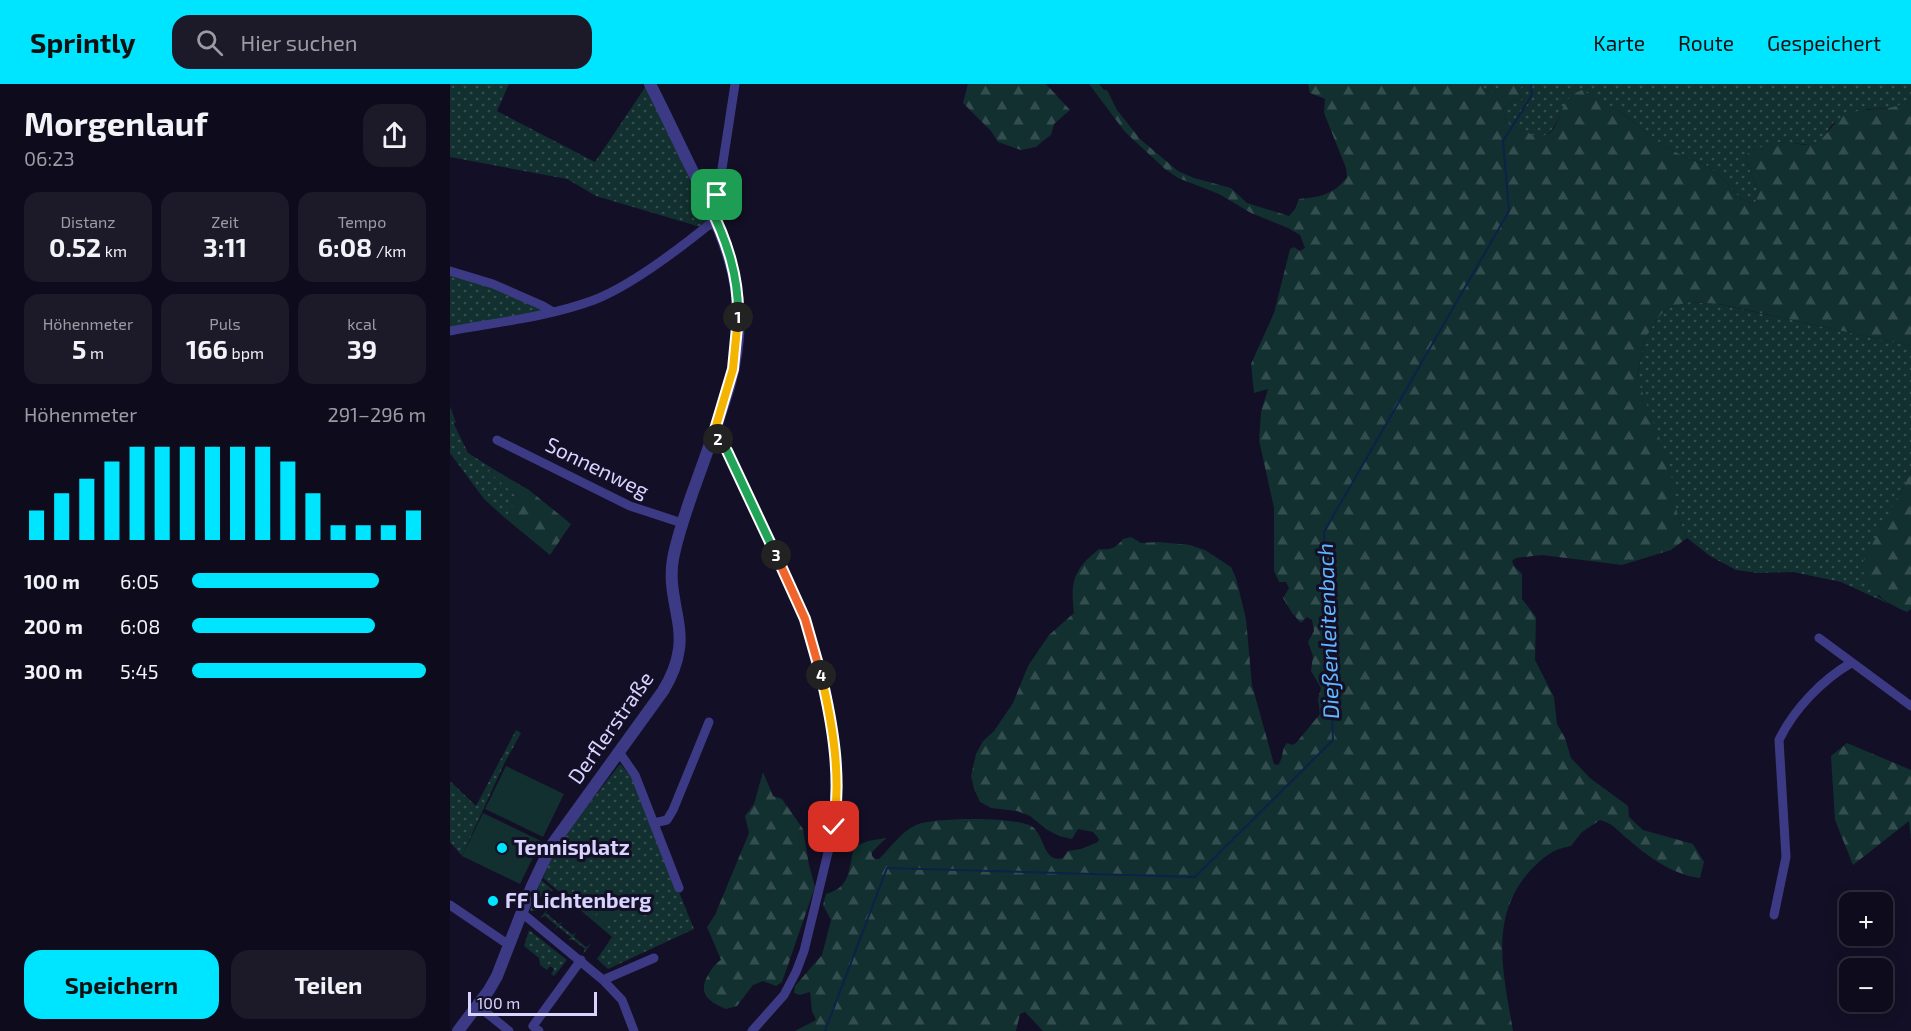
<!DOCTYPE html>
<html lang="de">
<meta charset="utf-8">
<style>
:root{--surface:#0e0b1c;--page:#1c1929;--text:#f1f3f6;--muted:#9b9ba3;--line:#2e2b3b;--accent:#00e5ff}
body{margin:0;font-family:"Exo 2",sans-serif;background:var(--page);color:var(--text);height:100vh;display:flex;flex-direction:column;font-size:22px;white-space:nowrap}
*{box-sizing:border-box;margin:0}
p{font-size:20px;color:var(--muted)}
.icon{flex:none;width:33px;height:33px;fill:none;stroke:currentColor;stroke-width:2;stroke-linecap:round;stroke-linejoin:round}
.map{position:relative;flex:1;overflow:hidden}
.panel{display:flex;flex-direction:column;background:var(--surface);width:450px}
.panel>*{flex:none}
.fabs{position:absolute;left:1389px;top:808px;display:grid;gap:12px}
.fabs a{display:grid;place-items:center;width:54px;height:54px;border-radius:12px;background:var(--surface);box-shadow:0 3px 15px #0003,0 0 0 2px var(--line);font-size:30px}
.scale{position:absolute;left:18px;bottom:15px;width:129px;box-sizing:border-box;padding-left:6px;border:3px solid #d9d4ff;border-top:0;font-size:16px;line-height:21px;white-space:nowrap;color:#d9d4ff;-webkit-text-stroke:4px #130f26;paint-order:stroke}
.pin{position:absolute;display:grid;place-items:center;width:51px;height:51px;color:#fff;margin:-26px;border-radius:12px;box-shadow:0 3px 9px #0006}
.km{position:absolute;width:30px;height:30px;margin:-15px;border-radius:50%;background:#222;color:#fff;font-size:16px;line-height:30px;text-align:center}
.round{display:grid;place-items:center;flex:none;width:63px;height:63px;border-radius:18px;background:var(--page)}
.overview{display:flex;align-items:center;justify-content:space-between;height:102px;padding:0 24px}
h1{font-size:33px;font-weight:700;line-height:45px}
.figures{display:grid;grid-template-columns:repeat(3,1fr);gap:9px;height:102px;padding:6px 24px}
.figures div{display:grid;align-content:center;border-radius:15px;background:var(--page);text-align:center}
.figures b{font-size:26px;font-weight:700}
.figures small{font-size:16px;font-weight:400}
.figures p{font-size:16px}
.chart{height:168px;padding:12px 24px}
.chart p{display:flex;justify-content:space-between}
.chart svg{width:100%;height:108px;margin-top:6px;stroke:var(--accent);stroke-width:6}
.button{display:flex;gap:12px;margin-top:auto;padding:12px 24px}
.button a{flex:1;height:69px;border-radius:18px;background:var(--accent);color:#111;font-size:24px;font-weight:700;line-height:69px;text-align:center}
.button a+a{background:var(--page);color:var(--text)}
ul{padding:0 24px;list-style:none;font-size:20px}
li{display:grid;grid-template-columns:96px 72px 1fr;align-items:center;height:45px}
li i{height:15px;border-radius:8px;background:var(--accent)}
header{display:flex;align-items:center;gap:36px;box-sizing:border-box;height:84px;padding:0 30px;background:var(--accent);color:#111}
header strong{font-size:28px}
nav{display:flex;gap:33px;margin-inline-start:auto;font-size:21px}
.search{width:420px;height:54px;background:var(--page);display:flex;align-items:center;gap:15px;box-sizing:border-box;padding:0 21px;border-radius:18px;color:var(--muted);font-size:22px}
main{display:flex;flex:1;min-height:0}
.map>svg:first-child{display:block}
.green{fill:url(#green-dots)}
.forest{fill:url(#forest-firs)}
.pitch{fill:#12302f}
.lines{fill:none;stroke-linecap:round;stroke-linejoin:round}
.stream{stroke:#0c2248;stroke-width:2}
.minor{stroke:#3d3a85;stroke-width:9}
.tertiary{stroke:#3d3a85;stroke-width:12}
.split-1-casing{stroke:#fff;stroke-width:12}
.split-2-casing{stroke:#fff;stroke-width:12}
.split-3-casing{stroke:#fff;stroke-width:12}
.split-4-casing{stroke:#fff;stroke-width:12}
.split-5-casing{stroke:#fff;stroke-width:12}
.split-1{stroke:#22a559;stroke-width:8}
.split-2{stroke:#f5b400;stroke-width:8}
.split-3{stroke:#22a559;stroke-width:8}
.split-4{stroke:#f0652b;stroke-width:8}
.split-5{stroke:#f5b400;stroke-width:8}
.poi-dot{fill:#00e5ff;stroke:#130f26;stroke-width:2}
.labels{text-anchor:middle;stroke-width:6;stroke-linejoin:round;paint-order:stroke}
.street-label{font-size:21px;fill:#d9d4ff;stroke:#130f26}
.poi-label{font-size:21px;font-weight:bold;fill:#d9d4ff;stroke:#130f26;text-anchor:start}
.water-label{font-size:22px;font-style:italic;fill:#62b6ff;stroke:#130f26}
</style>
<header>
<strong>Sprintly</strong>
<div class="search"><svg class="icon" aria-label="search" viewBox="0 0 24 24"><circle cx="10" cy="10" r="6"/><path d="M15 15l6 6"/></svg>Hier suchen</div>
<nav><a>Karte</a><a>Route</a><a>Gespeichert</a></nav>
</header>
<main>
<section class="panel">
<div class="overview"><div><h1>Morgenlauf</h1><p>06:23</p></div><a class="round"><svg class="icon" aria-label="share" viewBox="0 0 24 24"><path d="M12 15V3M7 8l5-5 5 5M5 13v7h14v-7"/></svg></a></div>
<div class="figures">
<div><p>Distanz</p><b>0.52<small> km</small></b></div>
<div><p>Zeit</p><b>3:11</b></div>
<div><p>Tempo</p><b>6:08<small> /km</small></b></div>
</div>
<div class="figures">
<div><p>Höhenmeter</p><b>5<small> m</small></b></div>
<div><p>Puls</p><b>166<small> bpm</small></b></div>
<div><p>kcal</p><b>39</b></div>
</div>
<div class="chart"><p><span>Höhenmeter</span>291–296 m</p>
<svg viewBox="0 0 160 44" preserveAspectRatio="none"><path d="M5 44V32M15 44V25M25 44V19M35 44V12M45 44V6M55 44V6M65 44V6M75 44V6M85 44V6M95 44V6M105 44V12M115 44V25M125 44V38M135 44V38M145 44V38M155 44V32"/></svg>
</div>
<ul>
<li><b>100 m</b>6:05<i style="width:80%"></i></li>
<li><b>200 m</b>6:08<i style="width:78%"></i></li>
<li><b>300 m</b>5:45<i style="width:100%"></i></li>
</ul>
<div class="button"><a>Speichern</a><a>Teilen</a></div>
</section>
<div class="map">
<svg width="1461" height="947" viewBox="0 0 1461 947">
<defs>
<pattern id="green-dots" width="8" height="8" patternUnits="userSpaceOnUse" patternTransform="scale(1.5)"><rect width="8" height="8" fill="#12302f"/><path d="M2 2h.1M6 6h.1" fill="none" stroke="#344d4e" stroke-width="1.8" stroke-linecap="round"/></pattern>
<pattern id="forest-firs" width="22" height="20" patternUnits="userSpaceOnUse" patternTransform="scale(1.5)"><rect width="22" height="20" fill="#12302f"/><path d="M5 1l3.5 6h-7zM16 11l3.5 6h-7z" fill="#344d4e"/></pattern>
</defs>
<rect width="100%" height="100%" fill="#130f26"/>
<!-- green -->
<path class="green" d="M 0,0 L 59,0 L 47,27 L 145,78 L 196,2 L 264,147 L 146,112 L 117,95 L 0,73 Z
M 1030,0 L 1055,0 L 1043,9 L 1034,7 Z
M 1074,0 L 1461,0 L 1461,12 L 1458,17 L 1444,24 L 1418,25 L 1383,39 L 1372,55 L 1361,61 L 1332,58 L 1299,67 L 1296,76 L 1309,109 L 1305,119 L 1297,118 L 1287,111 L 1273,94 L 1256,81 L 1233,72 L 1210,59 L 1168,26 L 1154,19 L 1125,8 C 1097,40 1110,72 1056,37 L 1053,26 L 1060,19 L 1072,15 L 1068,6 Z
M 0,185 L 101,226 L 0,244 Z
M 1240,218 L 1268,220 L 1461,262 L 1461,388 L 1446,416 L 1428,512 L 1439,520 L 1391,498 L 1343,488 L 1308,489 L 1286,486 L 1260,472 L 1237,454 L 1228,432 L 1187,294 L 1194,257 L 1206,236 L 1217,224 Z
M 0,322 L 6,339 L 3,338 L 18,369 L 45,386 L 39,387 L 69,414 L 55,434 L 34,415 L 0,369 Z
M 66,646 L 71,649 L 54,680 L 12,772 L 0,758 L 0,697 L 26,722 Z
M 170,680 L 183,694 L 244,845 L 158,885 L 147,875 L 162,853 L 93,794 L 106,762 Z
M 91,796 L 103,806 L 102,808 L 98,805 L 85,819 L 89,823 L 86,827 L 80,827 Z
M 98,825 L 96,829 L 109,840 L 113,837 L 110,841 L 123,851 L 126,848 L 124,853 L 136,863 L 141,860 L 133,870 L 135,865 L 122,855 L 118,857 L 121,853 L 108,843 L 104,846 L 107,842 L 95,832 L 90,834 Z
M 79,846 L 117,876 L 104,892 L 101,890 L 104,885 L 100,882 L 97,886 L 90,881 L 89,874 L 74,862 Z"/>
<!-- forest -->
<path class="forest" d="M 518,0 L 596,0 L 620,26 L 604,40 L 601,51 L 593,57 L 586,63 L 571,66 L 548,58 L 541,47 L 513,19 Z
M 639,0 L 649,0 L 654,6 L 657,6 L 667,26 L 690,55 L 728,87 L 744,94 L 781,104 L 797,119 L 839,132 L 845,125 L 849,115 C 869,113 884,111 897,93 L 896,84 L 874,29 L 875,15 L 860,9 L 858,0 L 1030,0 L 1034,7 L 1043,9 L 1055,0 L 1074,0 L 1068,6 L 1072,15 L 1060,19 L 1053,26 L 1056,37 C 1123,80 1095,17 1132,6 L 1168,26 L 1210,59 L 1233,72 L 1256,81 L 1273,94 L 1287,111 L 1297,118 L 1305,119 L 1309,109 L 1296,76 L 1299,67 C 1310,64 1323,58 1335,58 C 1343,58 1355,63 1362,60 C 1379,55 1381,35 1400,29 C 1420,22 1448,30 1461,12 L 1461,262 L 1269,220 L 1240,218 L 1217,224 L 1206,236 L 1194,257 L 1187,294 L 1221,385 L 1223,412 L 1228,432 L 1237,454 L 1221,466 L 1172,481 L 1092,471 L 1066,474 L 1062,477 L 1064,482 L 1072,490 L 1072,515 L 1086,533 L 1085,576 L 1104,613 L 1107,640 L 1115,654 L 1121,674 L 1140,694 L 1178,722 L 1179,733 L 1193,746 L 1243,760 L 1254,778 L 1250,794 C 1224,791 1200,774 1180,757 C 1170,749 1163,739 1150,736 L 1132,748 L 1121,762 C 1102,765 1092,774 1079,788 C 1038,835 1054,891 1063,947 L 593,947 L 575,928 L 570,930 L 566,947 L 345,947 L 366,936 L 362,927 L 360,908 L 350,911 L 344,909 L 345,902 L 372,871 L 381,836 L 373,821 L 376,810 C 402,803 398,785 404,763 L 418,757 L 436,754 L 422,768 L 422,772 L 425,775 L 429,775 C 441,763 451,748 466,741 C 482,733 572,732 584,744 C 595,755 594,779 613,774 L 618,767 L 631,765 L 648,758 L 649,755 L 643,748 L 628,745 L 622,755 L 609,752 L 596,745 L 580,732 L 567,727 L 541,724 L 530,718 L 524,705 L 521,692 L 526,670 L 533,657 L 544,647 L 563,619 L 578,582 L 599,551 L 624,529 C 620,497 624,485 649,465 C 660,466 665,465 673,455 L 681,453 L 691,459 L 709,458 L 740,461 L 755,466 L 781,483 L 786,494 L 796,535 L 802,601 L 824,680 L 828,681 C 834,674 831,665 837,659 L 842,661 L 846,659 L 870,630 L 868,615 L 871,604 L 861,587 L 863,572 L 858,558 L 864,547 L 862,536 L 857,533 L 851,539 L 842,529 L 833,514 L 839,504 L 836,498 L 829,498 L 824,487 L 824,424 L 809,356 L 811,328 L 818,305 L 804,309 L 801,280 L 824,229 L 840,165 L 844,163 L 850,167 L 855,164 L 850,151 L 838,144 L 801,129 L 769,110 L 728,94 L 715,85 L 675,48 Z
M 45,386 L 79,406 L 121,440 L 100,471 L 55,434 L 68,414 L 38,387 Z
M 1461,388 L 1461,525 L 1457,528 C 1427,515 1427,510 1410,483 Z
M 1397,659 L 1461,686 L 1461,756 L 1459,737 L 1403,781 L 1385,736 L 1381,672 Z
M 313,688 L 323,712 L 332,715 L 353,745 L 359,781 L 365,803 L 332,898 L 326,902 L 313,897 L 303,901 L 287,922 L 276,925 C 259,918 247,910 258,891 C 262,885 264,880 271,876 L 257,843 L 265,831 L 299,749 L 295,732 L 304,720 Z"/>
<!-- pitch -->
<path class="pitch" d="M 56,682 L 114,710 L 93,753 L 35,725 Z
M 33,729 L 91,757 L 70,800 L 12,772 Z
M 162,814 L 173,823 L 157,843 L 145,833 Z"/>
<g class="lines">
<!-- stream -->
<path class="stream" d="M 375,947 L 437,784 L 745,793 L 883,656 L 874,448 L 1059,127 L 1053,57 L 1082,11 L 1081,0"/>
<!-- minor -->
<path class="minor" d="M 259,121 L 265,115 L 269,104 L 285,0
M 0,187 L 43,200 L 91,221 L 103,228
M 0,247 C 48,238 98,233 144,216 C 183,201 233,162 266,135
M 263,352 L 270,356 L 277,367 L 359,545 L 381,636 L 387,681 L 383,748 L 354,867 L 346,888 L 334,911 L 302,947
M 47,356 L 180,422 L 232,439
M 1369,554 L 1461,622
M 169,668 L 185,691 L 229,804
M 204,739 L 217,736 L 223,726 L 259,638
M 0,821 L 59,861
M 72,829 L 153,896 L 172,916 L 184,947
M 1324,831 L 1336,773 L 1329,656 C 1344,625 1372,596 1401,579
M 153,896 L 204,874
M 27,921 L 59,947
M 89,947 L 83,942 L 131,876"/>
<!-- tertiary -->
<path class="tertiary" d="M 8,947 L 39,906 L 47,892 L 82,802 L 101,762 L 213,607 C 221,594 227,580 229,565 C 233,536 217,508 223,475 C 227,453 235,431 242,410 C 255,374 268,339 279,303 C 303,219 280,164 244,90 C 229,60 215,29 200,0"/>
</g>
<g class="lines">
<defs>
<path id="split-1" d="M 267,111 L 259,121 C 277,157 289,193 288,233"/>
<path id="split-2" d="M 268,355 L 263,352 L 283,285 L 288,233"/>
<path id="split-3" d="M 268,355 L 277,367 L 326,471"/>
<path id="split-4" d="M 326,471 L 355,535 L 371,591"/>
<path id="split-5" d="M 371,591 C 383,642 391,690 384,743"/>
</defs>
<!-- split-1 casing -->
<use href="#split-1" class="split-1-casing"/>
<!-- split-2 casing -->
<use href="#split-2" class="split-2-casing"/>
<!-- split-3 casing -->
<use href="#split-3" class="split-3-casing"/>
<!-- split-4 casing -->
<use href="#split-4" class="split-4-casing"/>
<!-- split-5 casing -->
<use href="#split-5" class="split-5-casing"/>
<!-- split-1 -->
<use href="#split-1" class="split-1"/>
<!-- split-2 -->
<use href="#split-2" class="split-2"/>
<!-- split-3 -->
<use href="#split-3" class="split-3"/>
<!-- split-4 -->
<use href="#split-4" class="split-4"/>
<!-- split-5 -->
<use href="#split-5" class="split-5"/>
</g>
<!-- markers -->
<g class="poi-dot">
<circle cx="52" cy="764" r="6"/>
<circle cx="43" cy="817" r="6"/>
</g>
<g class="labels">
<!-- street labels -->
<g class="street-label">
<text transform="translate(147 384) rotate(26)" y="7">Sonnenweg</text>
<text transform="translate(161 644) rotate(-55)" y="7">Derflerstraße</text>
</g>
<!-- poi labels -->
<g class="poi-label">
<text x="64" y="771">Tennisplatz</text>
<text x="55" y="824">FF Lichtenberg</text>
</g>
<!-- water labels -->
<g class="water-label">
<text transform="translate(878 547) rotate(-92)" y="8">Dießenleitenbach</text>
</g>
</g>
</svg>
<div class="fabs">
<a>+</a>
<a>−</a>
</div>
<div class="scale">100 m</div>
<div class="pin" style="left:267px;top:111px;background:#1e9e55"><svg class="icon" aria-label="arrive" viewBox="0 0 24 24"><path d="M6 21V4h12l-3 4 3 4H6"/></svg></div>
<div class="pin" style="left:384px;top:743px;background:#d93025"><svg class="icon" aria-label="check" viewBox="0 0 24 24"><path d="M5 12l5 5 9-10"/></svg></div>
<b class="km" style="left:288px;top:233px">1</b>
<b class="km" style="left:268px;top:355px">2</b>
<b class="km" style="left:326px;top:471px">3</b>
<b class="km" style="left:371px;top:591px">4</b>
</div>
</main>
